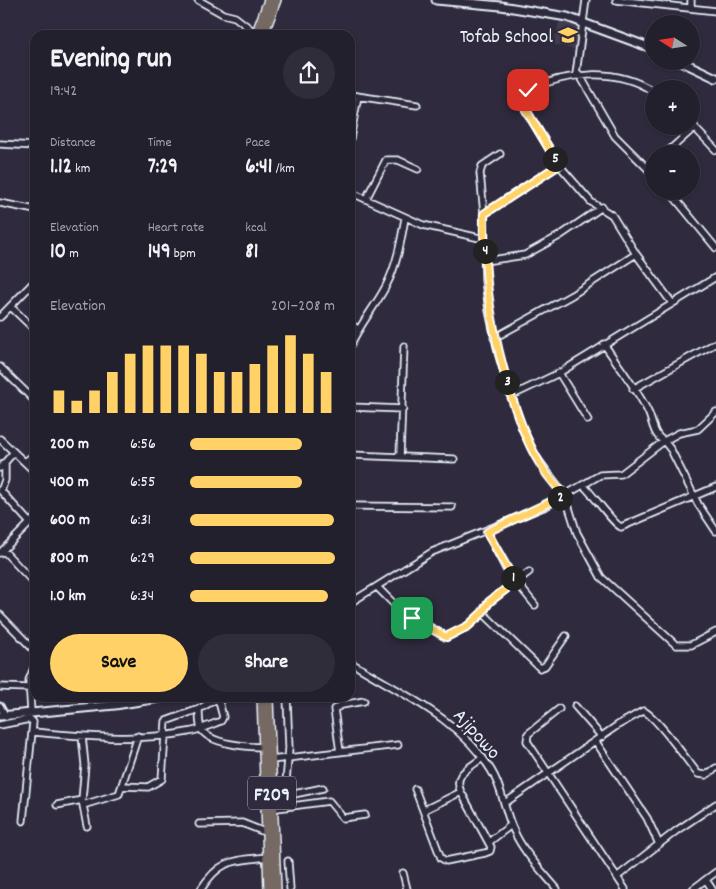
<!DOCTYPE html>
<meta charset="utf-8">
<style>
:root{--surface:#23202e;--page:#2f2d3a;--text:#f1f3f6;--muted:#a3a3aa;--line:#403e4a;--accent:#ffd166}
body{margin:0;font-family:Dekko,sans-serif;background:var(--page);color:var(--text);height:100vh;display:flex;flex-direction:column;font-size:19px;white-space:nowrap}
*{box-sizing:border-box;margin:0}
p{font-size:16px;color:var(--muted)}
.icon{flex:none;width:28px;height:28px;fill:none;stroke:currentColor;stroke-width:2;stroke-linecap:round;stroke-linejoin:round}
.map{position:relative;flex:1;overflow:hidden}
.details{position:absolute;left:30px;top:30px;width:325px;height:672px;display:flex;flex-direction:column;background:var(--surface);border-radius:15px;box-shadow:0 1px 4px #0004,0 0 0 1px var(--line)}
.details>*{flex:none}
.needle{width:32px;rotate:282deg}
.controls{position:absolute;left:645px;top:15px;display:grid;gap:10px}
.controls a{display:grid;place-items:center;width:55px;height:55px;border-radius:50%;background:var(--surface);box-shadow:0 1px 4px #0004,0 0 0 1px var(--line);font-size:25px}
.pin{position:absolute;display:grid;place-items:center;width:42px;height:42px;color:#fff;margin:-21px;border-radius:10px;box-shadow:0 2px 8px #0006}
.km{position:absolute;width:25px;height:25px;margin:-12px;border-radius:50%;background:#222;color:#fff;font-size:14px;line-height:25px;text-align:center}
.round{display:grid;place-items:center;flex:none;width:52px;height:52px;border-radius:26px;background:var(--page)}
.headline{display:flex;align-items:center;justify-content:space-between;height:85px;padding:0 20px}
h1{font-size:28px;font-weight:700;line-height:38px}
.stats{display:grid;grid-template-columns:repeat(3,1fr);gap:8px;height:85px;padding:5px 20px}
.stats div{display:grid;align-content:center}
.stats b{font-size:21px;font-weight:700}
.stats small{font-size:14px;font-weight:400}
.stats p{font-size:14px}
.chart{height:140px;padding:10px 20px}
.chart p{display:flex;justify-content:space-between}
.chart svg{width:100%;height:90px;margin-top:5px;stroke:var(--accent);stroke-width:6}
.cta{display:flex;gap:10px;margin-top:auto;padding:10px 20px}
.cta a{flex:1;height:58px;border-radius:30px;background:var(--accent);color:#111;font-size:20px;font-weight:700;line-height:58px;text-align:center}
.cta a+a{background:var(--page);color:var(--text)}
ul{padding:0 20px;list-style:none;font-size:16px}
li{display:grid;grid-template-columns:80px 60px 1fr;align-items:center;height:38px}
li i{height:12px;border-radius:6px;background:var(--accent)}
.map>svg:first-child{display:block}
.built{fill:#403b51}
.lines{fill:none;stroke-linecap:round;stroke-linejoin:round}
.minor-casing{stroke:#e8f1f8;stroke-width:9}
.tertiary-casing{stroke:#e8f1f8;stroke-width:11}
.primary-casing{stroke:#e8f1f8;stroke-width:12}
.minor{stroke:#2f2a3d;stroke-width:5.5}
.tertiary{stroke:#2f2a3d;stroke-width:7}
.primary{stroke:#766964;stroke-width:9}
.route-casing{stroke:#fff;stroke-width:10}
.route{stroke:#ffd166;stroke-width:6}
.labels{text-anchor:middle;stroke-width:5;stroke-linejoin:round;paint-order:stroke}
.shield{fill:#2f2a3d;stroke:#b0b5c0;stroke-width:1}
.shield-label{font-size:19px;font-weight:bold;fill:#e8f1f8}
.poi-label{font-size:20px;fill:#e8f1f8;stroke:#2f2a3d;text-anchor:end}
.street-label{font-size:20px;fill:#e8f1f8;stroke:#2f2a3d}
</style>
<div class="map">
<svg width="716" height="889" viewBox="0 0 716 889">
<rect width="100%" height="100%" fill="#2f2a3d"/>
<filter id="ink" filterUnits="userSpaceOnUse"><feTurbulence type="fractalNoise" baseFrequency=".02" numOctaves="2"/><feDisplacementMap in="SourceGraphic" scale="10" xChannelSelector="R" yChannelSelector="G"/><feConvolveMatrix kernelMatrix="1 2 1 2 8 2 1 2 1" color-interpolation-filters="sRGB"/></filter>
<g filter="url(#ink)">
<!-- built -->
<path class="built" d="M 560,20 L 583,25 L 577,50 L 553,44 Z"/>
<g class="lines">
<defs>
<path id="minor" d="M 198,0 L 223,14 L 235,17 L 257,34
M 616,0 L 716,11
M 691,8 L 691,0
M 576,74 L 586,0
M 579,74 L 615,136 L 654,175
M 654,92 C 617,67 566,72 528,90 L 524,102 L 526,110 L 559,165 L 591,202 L 612,215 L 636,254 L 672,303
M 350,95 L 417,105
M 691,124 L 716,150
M 350,139 L 358,96
M 0,144 L 35,146
M 500,154 L 482,166 L 480,173 L 484,214 L 485,281 L 489,311 L 499,356 L 522,428 L 536,457 L 565,495 L 577,533 L 601,577 L 676,645 L 691,645 L 716,632
M 665,154 L 695,127
M 648,169 L 654,164
M 669,191 L 716,248
M 350,192 L 423,225 L 484,239
M 366,199 L 386,160 L 398,160 L 418,169
M 0,203 L 35,210
M 484,214 L 559,165
M 485,261 L 525,255 L 561,235 L 602,207
M 11,307 L 35,330
M 0,317 L 35,281
M 350,324 L 358,329
M 494,338 L 572,295 L 636,254
M 604,344 C 617,364 640,393 649,414 C 653,424 654,436 664,441 L 679,433 L 698,429 L 716,412
M 350,346 C 360,324 375,307 386,286 C 397,265 401,241 405,218
M 0,367 L 35,401
M 559,373 L 588,420
M 633,389 L 716,343
M 511,396 L 559,373 L 716,277
M 350,407 L 403,409
M 0,439 L 35,472
M 350,455 L 454,459
M 400,456 L 404,346
M 25,462 L 35,454
M 0,468 L 14,452
M 33,470 L 35,457
M 583,485 C 592,493 614,525 621,527 L 716,487
M 0,490 L 30,523
M 1,491 L 5,480 L 5,463
M 350,506 L 452,507
M 487,532 L 506,569 L 535,605
M 3,550 L 35,584
M 0,553 L 35,518
M 377,587 L 400,610 L 447,637 L 468,626 L 483,613 L 489,602 L 529,572
M 350,603 L 432,552 L 546,506 L 600,475 L 621,474 L 664,441 L 671,450 L 698,504 L 716,531
M 483,613 L 540,668 L 545,666 L 566,636
M 0,615 L 35,651
M 350,662 C 401,694 458,717 491,770 C 503,789 504,811 514,831 C 523,852 542,871 557,889
M 0,687 L 29,688
M 0,706 L 6,717
M 575,706 L 602,737
M 199,709 C 199,716 199,723 201,729 C 209,744 248,747 264,747
M 559,709 L 528,734 L 527,741 L 625,889
M 31,712 L 29,680 L 35,665
M 0,725 L 30,719 L 33,722 L 23,821
M 33,732 C 83,736 138,742 188,732 C 200,730 210,725 221,721 L 223,717 L 218,698
M 82,736 L 85,765 L 82,800 L 87,826
M 596,742 L 647,818 L 659,844
M 340,752 L 334,709 L 342,705 L 364,701
M 271,760 L 398,745
M 122,786 L 148,787 L 162,779 L 166,721 L 199,709 L 218,698
M 415,789 L 441,858 L 446,861 L 485,853 L 490,851 L 491,847 L 461,792
M 272,792 L 294,794 L 323,788
M 285,793 L 289,748 L 287,698
M 505,803 L 618,725 L 643,711 C 654,713 689,763 698,774 L 706,775 L 716,768
M 57,805 L 82,800
M 83,805 L 119,794 L 138,736
M 270,809 L 329,801 L 343,818 L 365,815
M 424,810 L 461,792 C 452,774 470,768 482,758
M 199,824 L 242,823 L 267,833
M 489,842 L 511,825
M 288,861 L 290,889
M 403,873 L 407,889
M 618,876 L 676,831 L 716,804
M 706,880 L 712,889
M 201,889 C 221,858 234,861 268,857
M 693,889 L 716,872"/>
<path id="tertiary" d="M 436,0 L 501,6 L 567,17 L 654,49
M 680,61 L 716,78
M 0,716 L 115,705 L 159,698"/>
<path id="primary" d="M 256,35 L 269,0
M 263,35 L 276,0
M 262,698 L 269,889
M 268,698 L 276,889"/>
</defs>
<!-- minor casing -->
<use href="#minor" class="minor-casing"/>
<!-- tertiary casing -->
<use href="#tertiary" class="tertiary-casing"/>
<!-- primary casing -->
<use href="#primary" class="primary-casing"/>
<!-- minor -->
<use href="#minor" class="minor"/>
<!-- tertiary -->
<use href="#tertiary" class="tertiary"/>
<!-- primary -->
<use href="#primary" class="primary"/>
</g>
</g>
<g class="lines" filter="url(#ink)">
<defs>
<path id="route" d="M 412,618 L 446,637 L 468,626 L 482,613 L 489,602 L 515,582 L 487,532 L 565,495 C 537,469 524,434 512,399 C 492,335 483,280 484,214 L 559,165 L 526,110 L 524,102 L 528,90"/>
</defs>
<!-- route casing -->
<use href="#route" class="route-casing"/>
<!-- route -->
<use href="#route" class="route"/>
</g>
<!-- icons -->
<defs>
<symbol id="school-bare" viewBox="-9 -9 18 18"><path d="M0-5L7-2L0 1L-7-2ZM-4 1L0 2.5L4 1V4Q0 6-4 4Z" fill="#ffd166" stroke="#2f2a3d" stroke-width="2.5" paint-order="stroke"/></symbol>
</defs>
<g fill-rule="evenodd">
<use href="#school-bare" x="554" y="21" width="28" height="28"/>
</g>
<g class="labels">
<!-- shield labels -->
<rect class="shield" x="248" y="776.5" width="48" height="33" rx="4"/>
<g class="shield-label">
<text x="272" y="800">F209</text>
</g>
<!-- poi labels -->
<g class="poi-label">
<text x="553" y="42">Tofab School</text>
</g>
<!-- street labels -->
<g class="street-label">
<text transform="translate(478 733) rotate(48)" y="7">Ajipowo</text>
</g>
</g>
</svg>
<div class="controls">
<a><svg class="needle" viewBox="-14 -14 28 28"><path d="M0-13l5 13h-10z" fill="#e53935"/><path d="M0 13l5-13h-10z" fill="#a3a3aa"/></svg></a>
<a>+</a>
<a>−</a>
</div>
<div class="pin" style="left:412px;top:618px;background:#1e9e55"><svg class="icon" aria-label="arrive" viewBox="0 0 24 24"><path d="M6 21V4h12l-3 4 3 4H6"/></svg></div>
<div class="pin" style="left:528px;top:90px;background:#d93025"><svg class="icon" aria-label="check" viewBox="0 0 24 24"><path d="M5 12l5 5 9-10"/></svg></div>
<b class="km" style="left:513px;top:578px">1</b>
<b class="km" style="left:560px;top:498px">2</b>
<b class="km" style="left:507px;top:382px">3</b>
<b class="km" style="left:485px;top:251px">4</b>
<b class="km" style="left:555px;top:159px">5</b>
<section class="details">
<div class="headline"><div><h1>Evening run</h1><p>19:42</p></div><a class="round"><svg class="icon" aria-label="share" viewBox="0 0 24 24"><path d="M12 15V3M7 8l5-5 5 5M5 13v7h14v-7"/></svg></a></div>
<div class="stats">
<div><p>Distance</p><b>1.12<small> km</small></b></div>
<div><p>Time</p><b>7:29</b></div>
<div><p>Pace</p><b>6:41<small> /km</small></b></div>
</div>
<div class="stats">
<div><p>Elevation</p><b>10<small> m</small></b></div>
<div><p>Heart rate</p><b>149<small> bpm</small></b></div>
<div><p>kcal</p><b>81</b></div>
</div>
<div class="chart"><p><span>Elevation</span>201–208 m</p>
<svg viewBox="0 0 160 44" preserveAspectRatio="none"><path d="M5 44V33M15 44V38M25 44V33M35 44V24M45 44V15M55 44V11M65 44V11M75 44V11M85 44V15M95 44V24M105 44V24M115 44V20M125 44V11M135 44V6M145 44V15M155 44V24"/></svg>
</div>
<ul>
<li><b>200 m</b>6:56<i style="width:77%"></i></li>
<li><b>400 m</b>6:55<i style="width:77%"></i></li>
<li><b>600 m</b>6:31<i style="width:99%"></i></li>
<li><b>800 m</b>6:29<i style="width:100%"></i></li>
<li><b>1.0 km</b>6:34<i style="width:95%"></i></li>
</ul>
<div class="cta"><a>Save</a><a>Share</a></div>
</section>
</div>
